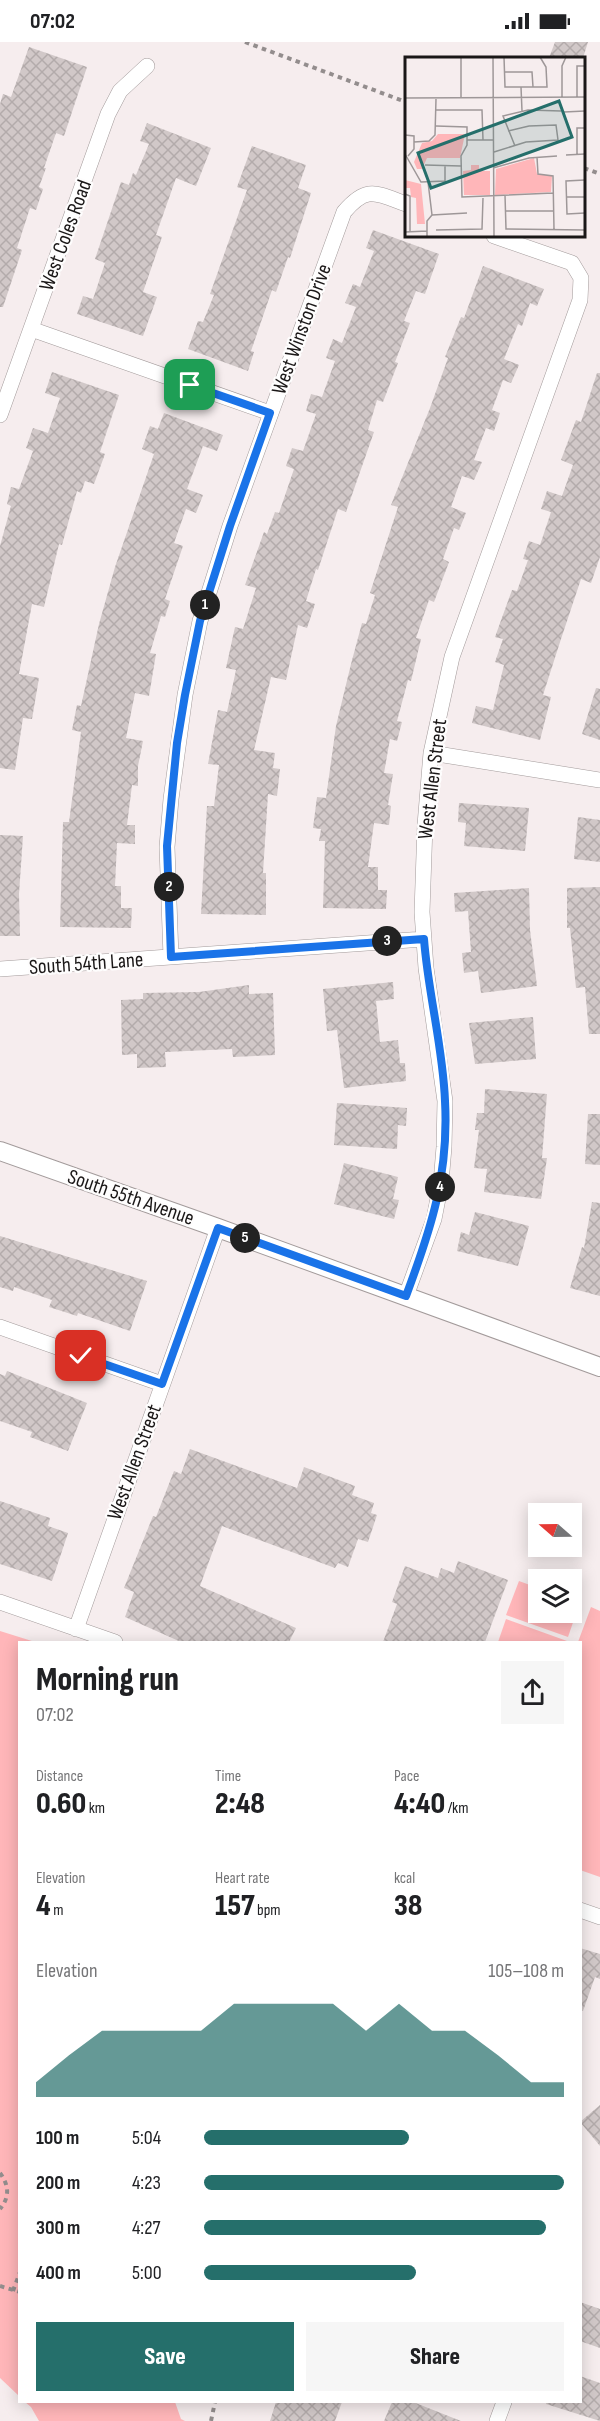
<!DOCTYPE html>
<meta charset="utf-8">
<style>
:root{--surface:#fff;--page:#f6f6f6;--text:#202124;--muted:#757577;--accent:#256f6b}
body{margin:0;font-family:"Sofia Sans Condensed",sans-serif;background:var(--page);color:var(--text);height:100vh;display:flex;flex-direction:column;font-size:22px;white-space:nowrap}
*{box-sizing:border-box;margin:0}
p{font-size:20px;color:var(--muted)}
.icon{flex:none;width:33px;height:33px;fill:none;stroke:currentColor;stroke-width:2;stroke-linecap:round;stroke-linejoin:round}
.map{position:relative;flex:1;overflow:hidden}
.panel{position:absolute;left:18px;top:1599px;width:564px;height:762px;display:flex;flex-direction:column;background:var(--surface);border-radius:0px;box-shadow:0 3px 15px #0003}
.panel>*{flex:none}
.needle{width:39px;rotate:290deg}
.buttons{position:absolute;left:528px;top:1461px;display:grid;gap:12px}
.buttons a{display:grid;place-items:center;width:54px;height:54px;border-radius:0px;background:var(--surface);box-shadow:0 3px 15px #0003;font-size:30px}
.pin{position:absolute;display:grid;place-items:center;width:51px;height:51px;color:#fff;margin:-26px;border-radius:12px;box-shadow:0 3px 9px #0006}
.km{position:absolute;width:30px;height:30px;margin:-15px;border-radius:50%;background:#222;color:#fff;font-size:16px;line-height:30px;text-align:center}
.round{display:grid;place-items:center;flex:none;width:63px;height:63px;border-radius:0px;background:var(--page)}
.headline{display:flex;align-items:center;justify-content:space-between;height:102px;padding:0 18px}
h1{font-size:33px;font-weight:800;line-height:45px}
.stats{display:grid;grid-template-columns:repeat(3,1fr);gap:9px;height:102px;padding:6px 18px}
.stats div{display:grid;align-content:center}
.stats b{font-size:30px;font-weight:800}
.stats small{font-size:16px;font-weight:400}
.stats p{font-size:16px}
.chart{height:168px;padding:12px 18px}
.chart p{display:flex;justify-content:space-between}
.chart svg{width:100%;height:108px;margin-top:6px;fill:var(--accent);opacity:.7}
.button{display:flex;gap:12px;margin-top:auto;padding:12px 18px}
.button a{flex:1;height:69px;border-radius:0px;background:var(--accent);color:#fff;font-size:24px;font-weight:800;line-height:69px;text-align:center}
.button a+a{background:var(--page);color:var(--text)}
ul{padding:0 18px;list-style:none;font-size:20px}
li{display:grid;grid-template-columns:96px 72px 1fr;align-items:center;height:45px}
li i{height:15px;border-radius:8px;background:var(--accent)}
.status{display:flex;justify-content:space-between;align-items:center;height:42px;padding:0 30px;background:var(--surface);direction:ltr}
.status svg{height:16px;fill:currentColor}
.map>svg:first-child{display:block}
.green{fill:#ffb6b9}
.building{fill:url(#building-cross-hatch)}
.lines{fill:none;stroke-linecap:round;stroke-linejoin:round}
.minor-casing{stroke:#a39b9b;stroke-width:16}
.tertiary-casing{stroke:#a39b9b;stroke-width:20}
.path{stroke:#938d8d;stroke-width:4;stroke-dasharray:4.5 4.5;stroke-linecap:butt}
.minor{stroke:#fff;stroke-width:15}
.tertiary{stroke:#fff;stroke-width:18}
.route-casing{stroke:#fff;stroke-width:12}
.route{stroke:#1a73e8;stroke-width:8}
.labels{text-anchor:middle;stroke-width:4.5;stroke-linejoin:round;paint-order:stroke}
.street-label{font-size:21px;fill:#1a1717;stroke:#fefdfd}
.inset-road{fill:none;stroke:#9e9798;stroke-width:1.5}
.view{fill:#256f6b;fill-opacity:0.15;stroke:#256f6b;stroke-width:3}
.inset-edge{fill:none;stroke:#1a1717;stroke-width:3}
</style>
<div class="status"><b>07:02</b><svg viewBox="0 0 49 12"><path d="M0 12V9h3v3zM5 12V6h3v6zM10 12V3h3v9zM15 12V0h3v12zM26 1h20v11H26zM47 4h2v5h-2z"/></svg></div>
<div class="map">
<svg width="600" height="2379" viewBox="0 0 600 2379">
<defs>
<pattern id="building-cross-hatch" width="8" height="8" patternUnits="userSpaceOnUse" patternTransform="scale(1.5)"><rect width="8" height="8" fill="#d1c8c8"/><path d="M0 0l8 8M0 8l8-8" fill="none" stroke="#b3abab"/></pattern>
</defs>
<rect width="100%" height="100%" fill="#f6edee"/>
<!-- green -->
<path class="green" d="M 519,1539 L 538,1546 L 538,1570 L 572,1570 L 572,1557 L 580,1560 L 568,1595 L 506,1573 Z
M 591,1565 L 600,1569 L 600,1835 L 580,1828 L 580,1600 L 578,1600 Z
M 506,1577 L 567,1599 L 567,1600 L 498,1600 Z
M 0,1589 L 35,1600 L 20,1600 L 19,2354 L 0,2336 Z
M 25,2360 L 175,2360 L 181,2377 L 185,2379 L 39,2379 L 31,2365 Z"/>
<!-- building -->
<path class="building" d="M 555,0 L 588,0 L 583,16 L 549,16 Z
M 29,5 L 87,25 L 64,94 L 56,91 L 44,126 L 46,126 L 39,145 L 43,147 L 36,168 L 30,166 L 17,206 L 22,208 L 3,265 L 0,265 L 0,62 L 3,52 L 11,55 Z
M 147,81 L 211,106 L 196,144 L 176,136 L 156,193 L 162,195 L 143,250 L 157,255 L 143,294 L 77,272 L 83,254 L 93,257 L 105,221 L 95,217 L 121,140 L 129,143 L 133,131 L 136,133 L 149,102 L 140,99 Z
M 252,104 L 306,123 L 298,146 L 311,151 L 290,216 L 288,215 L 276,250 L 272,248 L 251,309 L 254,310 L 248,329 L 188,307 L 198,279 L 203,280 L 214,253 L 210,252 L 247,148 L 237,145 Z
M 373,188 L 439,212 L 425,252 L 416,249 L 404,279 L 410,281 L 395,320 L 398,321 L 383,360 L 377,358 L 368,388 L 374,390 L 346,470 L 338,467 L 318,528 L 316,527 L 306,559 L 315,562 L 307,586 L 298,583 L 286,638 L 271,635 L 254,708 L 275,711 L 273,726 L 280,727 L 277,754 L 268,752 L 263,831 L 266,831 L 266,873 L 201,872 L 207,764 L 214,764 L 219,723 L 208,722 L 218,668 L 227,670 L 236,628 L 226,626 L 235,585 L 243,587 L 256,546 L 245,543 L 264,490 L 267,492 L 275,470 L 279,471 L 294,427 L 286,424 L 292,406 L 303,409 L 316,372 L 306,369 L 311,352 L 322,355 L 335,319 L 326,316 L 333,297 L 342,301 L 356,265 L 345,261 L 353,242 L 360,245 L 374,209 L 366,206 Z
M 483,224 L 544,247 L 537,264 L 530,261 L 522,284 L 518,282 L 504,317 L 519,323 L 511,341 L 503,338 L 492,368 L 500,371 L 494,389 L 486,386 L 474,418 L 482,420 L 474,438 L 462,434 L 451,465 L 466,471 L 459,488 L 454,486 L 443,517 L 449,520 L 434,560 L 429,558 L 416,596 L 421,597 L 411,639 L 408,638 L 397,679 L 402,680 L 397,699 L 390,697 L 384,731 L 393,732 L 388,763 L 391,764 L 389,783 L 374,781 L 368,825 L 378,825 L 378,848 L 387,848 L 386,867 L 323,866 L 325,799 L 319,799 L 321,787 L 313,786 L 317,755 L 326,756 L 336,684 L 351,622 L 362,581 L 366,582 L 375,553 L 370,551 L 398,465 L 391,463 L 430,366 L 448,316 L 445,315 L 461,275 L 464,276 Z
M 52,330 L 119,353 L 100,410 L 105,412 L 94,442 L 85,439 L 81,451 L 77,449 L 62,503 L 59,502 L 44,565 L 32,562 L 19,632 L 39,636 L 32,677 L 23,676 L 15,728 L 0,726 L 0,504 L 11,464 L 7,462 L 11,445 L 19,447 L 33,409 L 26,406 L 33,386 L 48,391 L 60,356 L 45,351 Z
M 597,331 L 600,331 L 600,515 L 591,541 L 581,537 L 561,597 L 543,653 L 551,655 L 540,698 L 472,681 L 476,664 L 493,668 L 504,623 L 495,620 L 503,597 L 495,595 L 512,548 L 517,549 L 528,518 L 523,517 L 529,499 L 540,503 L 551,470 L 541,467 L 547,449 L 562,454 L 573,423 L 561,418 L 576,378 L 581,380 Z
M 164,371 L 223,393 L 217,409 L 203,404 L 187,447 L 203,453 L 196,471 L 186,467 L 174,501 L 183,504 L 165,557 L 170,559 L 165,575 L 161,574 L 150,611 L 156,612 L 149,654 L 135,651 L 126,696 L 143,699 L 138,724 L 138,744 L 132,743 L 127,783 L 135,783 L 135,802 L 117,801 L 115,844 L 121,844 L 121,866 L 132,866 L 131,886 L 60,885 L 63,780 L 69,780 L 81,690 L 72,688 L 77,663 L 81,664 L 99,582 L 115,525 L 154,412 L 142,407 L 150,384 L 158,387 Z
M 596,646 L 600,647 L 600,698 L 582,692 Z
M 459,761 L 529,766 L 525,809 L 464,804 L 466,781 L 458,780 Z
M 578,775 L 600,778 L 600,820 L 574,817 Z
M 0,793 L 23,794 L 19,852 L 20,894 L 0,894 Z
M 600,845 L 600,992 L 589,992 L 585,945 L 576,946 L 570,886 L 567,886 L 567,846 Z
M 529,846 L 530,888 L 537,944 L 481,951 L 478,929 L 464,931 L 462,911 L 471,910 L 468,869 L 455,870 L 454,851 Z
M 393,940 L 394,957 L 376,959 L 380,1000 L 398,998 L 400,1021 L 405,1021 L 406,1039 L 344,1046 L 337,988 L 327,989 L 323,947 Z
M 249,943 L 249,952 L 273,951 L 275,1013 L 233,1015 L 232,1007 L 165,1010 L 166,1025 L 137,1026 L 137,1012 L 122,1013 L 121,958 L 143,957 L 143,951 L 199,950 Z
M 533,975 L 536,1017 L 475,1022 L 469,981 Z
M 485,1047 L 547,1052 L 542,1116 L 547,1116 L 541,1157 L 484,1150 L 487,1127 L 474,1126 L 479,1088 L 475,1088 L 477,1071 L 484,1071 Z
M 337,1061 L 407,1066 L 406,1084 L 398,1083 L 397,1107 L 334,1103 Z
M 588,1072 L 600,1072 L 600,1123 L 585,1122 Z
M 344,1121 L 398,1135 L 393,1157 L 399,1158 L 394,1177 L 334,1162 Z
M 592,1160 L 600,1161 L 600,1254 L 570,1246 L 582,1205 L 584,1206 Z
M 475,1170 L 529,1184 L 518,1224 L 457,1209 L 461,1190 L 469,1193 Z
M 0,1194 L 147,1239 L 130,1289 L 78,1271 L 77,1274 L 49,1265 L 52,1258 L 14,1245 L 13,1249 L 0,1245 Z
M 7,1329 L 87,1361 L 68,1409 L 30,1395 L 32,1390 L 0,1379 L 0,1332 L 5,1334 Z
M 190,1407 L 297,1446 L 304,1425 L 355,1444 L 352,1453 L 374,1461 L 371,1471 L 377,1473 L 368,1500 L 358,1497 L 348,1525 L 338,1521 L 335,1526 L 222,1484 L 200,1544 L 296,1586 L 289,1600 L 181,1600 L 125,1575 L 134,1550 L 124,1546 L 153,1474 L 156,1475 L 174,1429 L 181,1432 Z
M 0,1459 L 50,1476 L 48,1484 L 68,1491 L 52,1539 L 0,1522 Z
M 458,1519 L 508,1538 L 485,1600 L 383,1600 L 397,1562 L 392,1560 L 405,1524 L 438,1536 L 441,1526 L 454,1531 Z
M 580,1906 L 600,1912 L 600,1937 L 595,1935 L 583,1969 L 580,1969 Z
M 600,2063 L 600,2104 L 580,2080 Z
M 580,2260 L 600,2267 L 600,2306 L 580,2299 Z
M 580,2334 L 600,2341 L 600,2379 L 546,2362 L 547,2360 L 580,2360 Z
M 276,2360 L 342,2360 L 335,2379 L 270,2379 Z
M 392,2360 L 413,2360 L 461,2379 L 384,2379 Z"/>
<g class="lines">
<defs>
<path id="minor" d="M 31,287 L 270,371
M 0,373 L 108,72 L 120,49 L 147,24
M 431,711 L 600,738
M 171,915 L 167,805 L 171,757 L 185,653 L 200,579 L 230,484 L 344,170 C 367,143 376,151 406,162
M 0,927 L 424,897
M 406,1254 L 434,1177 L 441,1141 L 444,1105 L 445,1059 L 426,926 L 422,870 L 425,783 L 431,711 L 452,615 L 580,258 L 581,236 L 572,221 L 494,194
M 0,1285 L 162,1342
M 0,1560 L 115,1600
M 76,1587 L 218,1186
M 580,1868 L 600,1875
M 497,2379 L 504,2360"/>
<path id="tertiary" d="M 0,1109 L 218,1186 L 600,1325"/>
</defs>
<!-- minor casing -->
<use href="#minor" class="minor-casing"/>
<!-- tertiary casing -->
<use href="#tertiary" class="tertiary-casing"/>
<!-- path -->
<path class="path" d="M 245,0 L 406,60
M 584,126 L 600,132
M 0,2131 C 9,2143 10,2155 0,2167
M 20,2164 L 20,2177
M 0,2244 L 20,2250
M 13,2249 L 20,2230
M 211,2379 L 215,2360"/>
<!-- minor -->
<use href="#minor" class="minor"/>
<!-- tertiary -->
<use href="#tertiary" class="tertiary"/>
</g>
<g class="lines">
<defs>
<path id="route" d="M 81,1314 L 162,1342 L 218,1186 L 406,1254 C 431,1187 449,1133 445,1059 C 443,1005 428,951 424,897 L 171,915 L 167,804 L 177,701 L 185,653 L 200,579 L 230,484 L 270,371 L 190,343"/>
</defs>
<!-- route casing -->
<use href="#route" class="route-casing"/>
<!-- route -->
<use href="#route" class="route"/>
</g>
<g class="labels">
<!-- street labels -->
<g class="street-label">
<text transform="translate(65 193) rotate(-70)" y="7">West Coles Road</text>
<text transform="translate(301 287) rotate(-70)" y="7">West Winston Drive</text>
<text transform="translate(432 737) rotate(-83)" y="7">West Allen Street</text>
<text transform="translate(86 921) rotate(-4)" y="7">South 54th Lane</text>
<text transform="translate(131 1155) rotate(19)" y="7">South 55th Avenue</text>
<text transform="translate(134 1420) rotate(-70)" y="7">West Allen Street</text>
</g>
</g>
<!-- overview -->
<g transform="translate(405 15)">
<rect width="180" height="180" fill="#f6edee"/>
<path d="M 33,77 L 60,77 L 55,101 L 22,101 L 17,112 L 12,112 L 9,105 L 17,86 L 27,84 ZM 129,101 L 132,117 L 147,119 L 146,135 L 90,138 L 91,112 ZM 66,108 L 74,108 L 74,114 L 85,114 L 85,138 L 59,138 L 58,114 L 66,113 ZM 0,123 L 16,127 L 20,167 L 12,167 L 11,141 L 6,140 L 5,131 L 0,131 Z" fill="#ffb6b9"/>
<path class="inset-road" d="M 56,0 L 56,41M 88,0 L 89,180M 99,0 L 100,30 L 142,30 L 141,10 L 135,0M 100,15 L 127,15 L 128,30M 116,30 L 117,54M 172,40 L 172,9 L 180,9M 0,41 L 180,40M 157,41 L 157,9 L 161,0M 31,53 L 77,53 L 78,83M 159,55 L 180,54M 31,69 L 62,70 L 62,88 L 56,99 L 57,140 L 148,136M 0,78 L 9,79 L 9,92 L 3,99M 62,83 L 89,83M 9,85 L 24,84 L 30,78 L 31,42M 110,89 L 98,59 L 123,53 L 156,54M 89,95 L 121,85 L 153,83 L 151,68 L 124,69 L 103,74M 0,97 L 16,125 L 40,124 L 40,109M 161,98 L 180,97M 172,98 L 172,71 L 180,71M 132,100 L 133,117 L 148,119 L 149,172M 20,108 L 56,109M 88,111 L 124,101 L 152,99M 180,123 L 161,124 L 162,157 L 180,156M 23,125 L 27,158M 0,137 L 5,139 L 5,174M 100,138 L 101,172 L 180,173M 161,140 L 180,140M 101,154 L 148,154M 27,158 L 62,156M 31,173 L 77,172 L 78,141M 0,175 L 22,174M 22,180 L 22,164 L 27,158"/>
<path class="view" d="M 154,44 L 167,80 L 26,131 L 13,96 Z"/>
<rect width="180" height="180" class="inset-edge"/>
</g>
</svg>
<div class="buttons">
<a><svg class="needle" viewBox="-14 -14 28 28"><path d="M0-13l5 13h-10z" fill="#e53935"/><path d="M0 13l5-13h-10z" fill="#757577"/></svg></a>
<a><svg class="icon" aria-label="layers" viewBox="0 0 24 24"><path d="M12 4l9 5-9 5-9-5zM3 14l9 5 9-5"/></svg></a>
</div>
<div class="pin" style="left:190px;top:343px;background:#1e9e55"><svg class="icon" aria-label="arrive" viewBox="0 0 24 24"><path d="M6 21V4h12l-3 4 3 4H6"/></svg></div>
<div class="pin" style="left:81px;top:1314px;background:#d93025"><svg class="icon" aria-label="check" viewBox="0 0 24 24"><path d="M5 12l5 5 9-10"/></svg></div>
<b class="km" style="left:205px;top:563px">1</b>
<b class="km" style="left:169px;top:845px">2</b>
<b class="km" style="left:387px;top:899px">3</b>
<b class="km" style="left:440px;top:1145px">4</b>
<b class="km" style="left:245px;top:1196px">5</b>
<section class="panel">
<div class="headline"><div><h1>Morning run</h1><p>07:02</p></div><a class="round"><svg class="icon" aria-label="share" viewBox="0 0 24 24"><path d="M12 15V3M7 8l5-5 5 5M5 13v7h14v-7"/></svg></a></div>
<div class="stats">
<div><p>Distance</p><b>0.60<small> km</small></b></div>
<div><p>Time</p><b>2:48</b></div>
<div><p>Pace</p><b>4:40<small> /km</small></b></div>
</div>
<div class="stats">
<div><p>Elevation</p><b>4<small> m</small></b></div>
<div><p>Heart rate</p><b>157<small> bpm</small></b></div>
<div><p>kcal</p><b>38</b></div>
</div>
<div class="chart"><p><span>Elevation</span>105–108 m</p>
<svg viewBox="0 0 160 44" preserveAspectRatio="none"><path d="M0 44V38L10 27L20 17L30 17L40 17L50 17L60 6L70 6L80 6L90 6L100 17L110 6L120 17L130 17L140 27L150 38L160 38V44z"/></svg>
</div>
<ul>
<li><b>100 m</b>5:04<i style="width:57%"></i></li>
<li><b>200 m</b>4:23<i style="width:100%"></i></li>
<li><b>300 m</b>4:27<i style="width:95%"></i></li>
<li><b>400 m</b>5:00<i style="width:59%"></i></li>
</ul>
<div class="button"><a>Save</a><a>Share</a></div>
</section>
</div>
